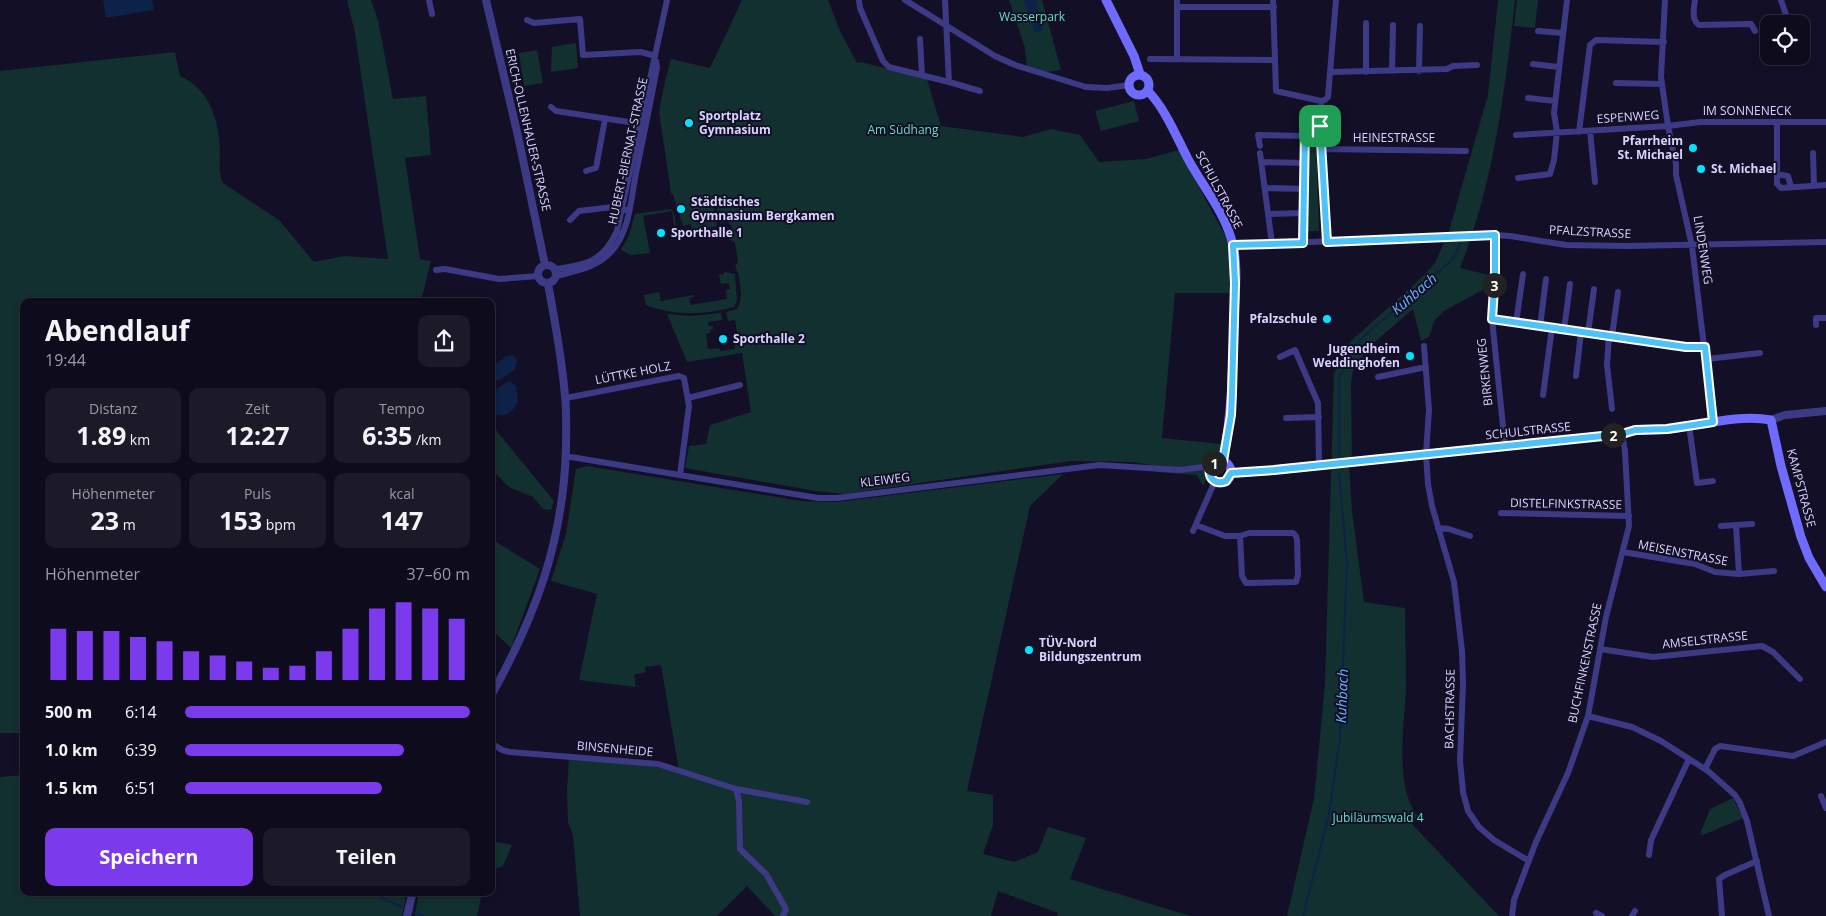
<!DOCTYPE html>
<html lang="de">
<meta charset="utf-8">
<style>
:root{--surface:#0e0b1c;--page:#1c1929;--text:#f1f3f6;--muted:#9b9ba3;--line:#2e2b3b;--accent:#7c3aed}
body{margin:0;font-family:"Open Sans",sans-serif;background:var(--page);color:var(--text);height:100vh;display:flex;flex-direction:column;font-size:19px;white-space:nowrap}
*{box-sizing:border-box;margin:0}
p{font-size:16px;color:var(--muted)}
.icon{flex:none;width:28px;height:28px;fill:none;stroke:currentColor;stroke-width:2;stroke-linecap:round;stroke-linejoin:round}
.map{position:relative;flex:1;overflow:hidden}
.drawer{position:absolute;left:20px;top:298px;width:475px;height:598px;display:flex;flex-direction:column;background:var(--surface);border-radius:10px;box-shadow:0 2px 8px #0003,0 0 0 1px var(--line)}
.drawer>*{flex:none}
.fabs{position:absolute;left:1760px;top:15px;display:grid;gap:10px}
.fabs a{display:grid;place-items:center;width:50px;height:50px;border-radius:10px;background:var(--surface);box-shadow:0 2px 8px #0003,0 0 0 1px var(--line);font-size:25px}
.pin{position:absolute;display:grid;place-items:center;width:42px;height:42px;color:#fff;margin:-21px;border-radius:10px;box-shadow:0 2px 8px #0006}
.km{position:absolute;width:25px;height:25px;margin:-12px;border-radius:50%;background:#222;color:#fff;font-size:14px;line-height:25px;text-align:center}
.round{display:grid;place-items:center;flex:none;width:52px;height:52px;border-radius:10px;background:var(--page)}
.headline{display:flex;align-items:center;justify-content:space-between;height:85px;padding:0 25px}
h1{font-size:28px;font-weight:700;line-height:38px}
.metrics{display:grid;grid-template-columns:repeat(3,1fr);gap:8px;height:85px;padding:5px 25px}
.metrics div{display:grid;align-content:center;border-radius:10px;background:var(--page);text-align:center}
.metrics b{font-size:25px;font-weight:700}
.metrics small{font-size:14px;font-weight:400}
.metrics p{font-size:14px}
.chart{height:140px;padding:10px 25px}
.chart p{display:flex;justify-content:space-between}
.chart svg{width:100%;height:90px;margin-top:5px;stroke:var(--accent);stroke-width:6}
.action{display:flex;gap:10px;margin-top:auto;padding:10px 25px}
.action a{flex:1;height:58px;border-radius:10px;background:var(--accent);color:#fff;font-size:20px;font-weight:700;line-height:58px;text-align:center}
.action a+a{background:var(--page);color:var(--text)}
ul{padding:0 25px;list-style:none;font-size:16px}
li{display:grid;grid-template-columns:80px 60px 1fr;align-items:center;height:38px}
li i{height:12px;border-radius:6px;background:var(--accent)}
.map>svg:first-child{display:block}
.green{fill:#12302f}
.water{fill:#0c2248}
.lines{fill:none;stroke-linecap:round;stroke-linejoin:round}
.stream{stroke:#0c2248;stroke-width:2}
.minor{stroke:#3d3a85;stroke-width:6}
.tertiary{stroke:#3d3a85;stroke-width:8}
.secondary{stroke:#6f6bff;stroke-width:9}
.route-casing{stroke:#fff;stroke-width:10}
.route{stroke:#4fc3f7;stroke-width:6}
.poi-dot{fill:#00e5ff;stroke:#130f26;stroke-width:2}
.labels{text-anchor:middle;stroke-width:4;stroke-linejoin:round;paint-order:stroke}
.park-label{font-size:12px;fill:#5fe0c0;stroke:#130f26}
.street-label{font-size:12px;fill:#d9d4ff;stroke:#130f26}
.poi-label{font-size:12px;font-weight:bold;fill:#d9d4ff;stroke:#130f26;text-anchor:start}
.water-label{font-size:14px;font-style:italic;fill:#62b6ff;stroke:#130f26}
</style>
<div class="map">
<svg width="1826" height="916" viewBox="0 0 1826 916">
<rect width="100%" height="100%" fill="#130f26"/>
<!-- green -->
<path class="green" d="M 347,0 L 371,0 L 378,20 L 393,99 L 426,96 L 431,155 L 405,158 L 420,259 L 431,261 L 421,301 L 24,301 L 24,733 L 0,733 L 0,71 L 175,52 L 180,76 C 210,89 219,121 220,152 C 220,162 218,174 223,183 L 279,220 L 314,262 L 344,256 L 388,259 L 355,33 Z
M 742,0 L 828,0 L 840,31 L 857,63 L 861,62 L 927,79 L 941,126 L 1023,137 L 1051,129 L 1080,135 L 1099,162 L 1146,159 L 1179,150 L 1229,243 L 1230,293 L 1175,293 L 1162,438 L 1222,444 L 1220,452 L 1203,486 L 1197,475 L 1155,472 L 1158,466 L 1132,462 L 1072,461 L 844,494 L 815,491 L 685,468 L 689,446 L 706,444 L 710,425 L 751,412 L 742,353 L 687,362 L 667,314 L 690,316 L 721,313 L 722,320 L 708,322 L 709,326 L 713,326 L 713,329 L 710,330 L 710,333 L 706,334 L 708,349 L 719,348 L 720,351 L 735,349 L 735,345 L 739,344 L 735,320 L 728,321 L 726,312 L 737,309 C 744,300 740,275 735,266 L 738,262 L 735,242 L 728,239 L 727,231 L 732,230 L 731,225 L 727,222 L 720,223 L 714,195 L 712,196 L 717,226 L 692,231 L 691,224 L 683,226 L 673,194 L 671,193 L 659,112 L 665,81 L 671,59 L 710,68 Z
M 1009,0 L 1042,0 L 1061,70 L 1041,73 L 1027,69 L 1025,48 Z
M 1498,0 L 1515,0 C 1505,91 1494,182 1460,268 L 1489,275 L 1488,287 L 1444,311 L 1434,321 L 1429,337 L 1421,341 L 1413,309 L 1369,347 L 1353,370 L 1351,384 L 1352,464 L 1349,464 L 1352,512 L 1364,602 L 1405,608 C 1405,634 1406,659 1406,685 C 1405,725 1393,783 1418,817 L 1410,822 L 1499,916 L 1287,916 L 1314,799 L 1325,684 L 1334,373 L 1351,341 L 1420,279 L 1435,263 L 1449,231 L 1488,95 Z
M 1517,0 L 1538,0 L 1535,28 L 1514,26 Z
M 576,43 L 578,68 L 551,72 L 552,47 Z
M 537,50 L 543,83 L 524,86 L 519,53 Z
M 1134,101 L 1139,121 L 1101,131 L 1095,111 Z
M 1307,138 L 1316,138 L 1319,231 L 1306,231 Z
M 671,209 L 674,213 L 676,225 L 674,225 L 672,211 L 643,216 L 650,253 L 631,255 L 621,250 L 629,235 L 635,214 Z
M 724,272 L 735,274 L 737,300 L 734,307 C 706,315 674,316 646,305 L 644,295 L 659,292 L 661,301 L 693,295 L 694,297 L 689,298 L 691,305 L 727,299 L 726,290 L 730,289 L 729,283 L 721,284 L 719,275 L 724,274 Z
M 491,424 L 554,501 L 551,510 L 543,509 L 533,497 L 509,487 L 491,469 Z
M 587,466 L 801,501 L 837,502 L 1063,474 L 1030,506 L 967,791 L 993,795 L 993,825 L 983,854 L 1014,862 L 1038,852 L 1048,827 L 1086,838 L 1070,879 L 1190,916 L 1057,916 L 1058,913 L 998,891 L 991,916 L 775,916 L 747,886 L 717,916 L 580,916 L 573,835 L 568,822 L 567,789 L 569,758 L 631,762 L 679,771 L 661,665 L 645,667 L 646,672 L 634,675 L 636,687 L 579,680 L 597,594 L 551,581 L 566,534 L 576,469 Z
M 493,540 L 540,569 L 511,648 L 491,629 L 491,542 Z
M 24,775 L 24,891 L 407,891 L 402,916 L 0,916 L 0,777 Z
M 1733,798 L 1743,818 L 1703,835 L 1700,834 L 1710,809 Z
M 491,841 L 512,845 L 503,866 L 495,869 L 491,887 Z
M 419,891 L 479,891 L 482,892 L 477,916 L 415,916 Z"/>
<!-- water -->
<path class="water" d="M 103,0 L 152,0 L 154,10 L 106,18 Z
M 1023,0 L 1036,0 L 1042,31 L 1035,32 Z
M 513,355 L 517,360 L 515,369 L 500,380 L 494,380 L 491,377 L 491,367 L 507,356 Z
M 509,381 L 516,386 L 518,402 C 512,413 501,421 491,411 L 491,395 L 498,388 Z"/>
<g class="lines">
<!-- stream -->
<path class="stream" d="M 1339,456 L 1339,377 L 1360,340 L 1453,259 L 1461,241
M 491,665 L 493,673 L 491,677
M 371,891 L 373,894 L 406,909
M 411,911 L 423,916
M 1303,916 L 1329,814 L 1340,739 L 1347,564 L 1339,473"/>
<!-- minor -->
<path class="minor" d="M 429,0 L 432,14
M 859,0 L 860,8 L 883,61 L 889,67 L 949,82 L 945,0
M 905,0 L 995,56 L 1015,65 L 1086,87 L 1107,88 L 1129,85
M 1273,0 L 1276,91 L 1321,101 L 1321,149 L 1327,242
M 1665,0 L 1661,77 L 1668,126 L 1676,164 L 1676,175 L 1692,246 L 1713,422
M 1695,0 C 1694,8 1691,20 1699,25 L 1751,24 L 1755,31
M 1781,0 L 1789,24
M 1177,7 L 1274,7
M 527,20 L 534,23 L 580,19 L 583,55 L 641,52 L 655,56
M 1538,31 L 1563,33
M 920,39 L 922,75
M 1150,59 L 1274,60
M 1177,59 L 1177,0
M 1533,64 L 1559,67
M 1392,71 L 1393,25
M 1419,71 L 1420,26
M 1331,72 L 1447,69 L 1453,66 L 1477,65
M 1366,72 L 1366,23
M 949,82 L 980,91
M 1616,83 L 1662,84
M 1528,98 L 1555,101
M 1321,101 L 1325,100 L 1328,97 L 1336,0
M 551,107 L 556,111 L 642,124
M 1777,122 L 1777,174
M 1590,131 L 1595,182
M 1579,132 L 1590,45 L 1596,40 L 1664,42
M 1516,135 L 1668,126 L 1700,122 L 1826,122
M 1260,146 L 1258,135 L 1305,136
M 1321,149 L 1466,151
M 1260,153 L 1272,244
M 1813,153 L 1814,185
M 1261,162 L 1305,163
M 586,171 L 596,168 L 605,119
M 1518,178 L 1550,174 L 1554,160 L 1557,132 L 1554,113 L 1567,0
M 1791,187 L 1788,176 L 1777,174 L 1777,184 L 1781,188 L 1826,185
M 1265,188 L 1305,189
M 1268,214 L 1304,213
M 570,220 L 579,211 L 613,207 L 627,210
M 1495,235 L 1495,273 L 1492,319 L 1505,446
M 1303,243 L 1305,130 L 1310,126 L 1320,126
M 1233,245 L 1495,235 L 1510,236 L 1566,245 L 1627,246 L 1826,242
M 555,269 C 586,265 603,262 617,231 L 667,0
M 436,270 L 445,269 L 499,279 L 538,276
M 556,276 C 576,271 596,268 611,252 C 631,230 631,195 637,168 C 644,134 651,101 657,67 L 656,61
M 1492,319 L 1686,347 L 1705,347
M 1516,323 L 1523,274
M 1816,325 L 1816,318 L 1826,318
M 1540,327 L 1546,279
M 1564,330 L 1570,284
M 1588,333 L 1594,289
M 1609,335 L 1607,365 L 1612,409
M 1612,336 L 1618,292
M 1424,346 L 1429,410 L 1426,454 L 1428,484 L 1432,506 L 1454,582 L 1462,651 L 1463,684 L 1460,760 L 1463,792 L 1468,811 L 1479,827 L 1494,840 L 1529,861
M 1280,357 L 1295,350 L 1318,403 L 1319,465
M 1707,359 L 1760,353
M 1576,376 L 1581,332
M 1378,377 L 1426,367
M 1543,395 L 1552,328
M 566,398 L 679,376 L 684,378 L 689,406 L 680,475
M 688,398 L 740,385
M 1286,418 L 1319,417
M 1689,425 L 1697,483 L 1713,481
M 565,456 L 818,498 L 837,498 L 1099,465 L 1180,470 L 1203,467 L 1210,468
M 1501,513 L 1629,516
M 1196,525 L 1225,536 L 1240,536 L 1242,576 L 1246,583 L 1296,582 L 1298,575 L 1297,540 L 1296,536 L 1293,533 L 1249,533 L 1240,536
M 1736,525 L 1739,574
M 1721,526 L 1752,524
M 1438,528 L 1449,529 L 1470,536
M 1193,531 L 1215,481
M 1623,552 L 1695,564 L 1715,572 L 1739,574 L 1774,571
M 1600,649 L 1653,657 L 1762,646 L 1773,652 L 1800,679
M 1588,716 L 1632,727 L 1661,741 L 1708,771 L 1735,795 L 1740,803 L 1747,821 L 1769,916
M 491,743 L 502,750 L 510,752 L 658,764 L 736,789 L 807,802
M 1705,769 L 1715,749 L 1720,746 L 1793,756 L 1826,742
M 736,789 L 739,801 L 740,849 L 766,874 L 786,909 L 783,916
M 1821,796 L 1826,808
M 1649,855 L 1651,840 L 1689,759
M 1596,913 L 1602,916
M 1512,916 L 1514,900 L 1536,842 L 1568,773 L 1588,716 L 1606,617 L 1629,526 L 1625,451 L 1622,434
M 1632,916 L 1635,911
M 1722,916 L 1719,879 L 1725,875 L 1757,861"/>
<!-- tertiary -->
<path class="tertiary" d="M 486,0 L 518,136 L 545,265
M538 274a9 9 0 1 1 18 0a9 9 0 1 1-18 0Z
M 1771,420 L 1785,415 L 1826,411
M 491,696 C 536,615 563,542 566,449 C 566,431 567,413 565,396 C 562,358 555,321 548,284
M 407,916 L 413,891"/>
<!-- secondary -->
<path class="secondary" d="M 1106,0 L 1134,56 L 1140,74
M1129 85a10 10 0 1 1 20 0a10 10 0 1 1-20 0Z
M 1148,91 C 1166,110 1176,136 1188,159 C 1202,185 1223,210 1231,238 C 1239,263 1235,292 1234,318 C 1233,366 1232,413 1223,461
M1209 472a11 11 0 1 1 22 0a11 11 0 1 1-22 0Z
M 1231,473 L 1274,470 L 1622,434 C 1639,428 1654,431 1671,429 C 1703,425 1739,414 1771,420 L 1781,466 L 1801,537 L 1809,558 L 1826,587"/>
</g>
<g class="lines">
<defs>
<path id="route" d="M 1310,126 L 1320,126 L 1327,242 L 1495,235 L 1495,273 L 1492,319 L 1686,347 L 1705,347 L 1713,422 L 1667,429 L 1635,430 L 1622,434 L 1274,470 L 1231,473 L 1226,481 C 1216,485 1208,479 1210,468 L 1216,461 L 1223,461 L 1231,415 L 1232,393 L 1235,283 L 1233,245 L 1303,243 L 1305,130 Z"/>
</defs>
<!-- route casing -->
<use href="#route" class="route-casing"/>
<!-- route -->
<use href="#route" class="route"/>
</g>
<!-- markers -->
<g class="poi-dot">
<circle cx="689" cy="123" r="5"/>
<circle cx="1693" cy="148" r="5"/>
<circle cx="1701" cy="169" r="5"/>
<circle cx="681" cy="209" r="5"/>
<circle cx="661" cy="233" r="5"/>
<circle cx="1327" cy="319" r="5"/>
<circle cx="723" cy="339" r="5"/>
<circle cx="1410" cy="356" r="5"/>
<circle cx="1029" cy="650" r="5"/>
</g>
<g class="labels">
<!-- park labels -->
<g class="park-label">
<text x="1032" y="21">Wasserpark</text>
<text x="903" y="134">Am Südhang</text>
<text x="1378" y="822">Jubiläumswald 4</text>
</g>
<!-- street labels -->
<g class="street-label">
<text x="1747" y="115">IM SONNENECK</text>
<text transform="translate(1628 117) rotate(-4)" y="4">ESPENWEG</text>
<text transform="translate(528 130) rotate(77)" y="4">ERICH-OLLENHAUER-STRASSE</text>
<text x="1394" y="142">HEINESTRASSE</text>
<text transform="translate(628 151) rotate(-78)" y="4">HUBERT-BIERNAT-STRASSE</text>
<text transform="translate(1219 190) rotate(62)" y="4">SCHULSTRASSE</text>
<text transform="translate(1590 232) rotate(3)" y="4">PFALZSTRASSE</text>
<text transform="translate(1703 250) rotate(81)" y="4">LINDENWEG</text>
<text transform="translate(1485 372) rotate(-96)" y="4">BIRKENWEG</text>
<text transform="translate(633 373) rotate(-11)" y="4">LÜTTKE HOLZ</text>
<text transform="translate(1528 431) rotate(-6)" y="4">SCHULSTRASSE</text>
<text transform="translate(885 480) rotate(-7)" y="4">KLEIWEG</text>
<text transform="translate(1801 488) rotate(75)" y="4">KAMPSTRASSE</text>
<text transform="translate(1566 504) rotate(1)" y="4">DISTELFINKSTRASSE</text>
<text transform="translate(1683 553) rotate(11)" y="4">MEISENSTRASSE</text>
<text transform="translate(1705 640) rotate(-6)" y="4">AMSELSTRASSE</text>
<text transform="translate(1585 663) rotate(-78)" y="4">BUCHFINKENSTRASSE</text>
<text transform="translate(1450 709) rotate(-89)" y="4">BACHSTRASSE</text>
<text transform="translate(615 749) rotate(5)" y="4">BINSENHEIDE</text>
</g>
<!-- poi labels -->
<g class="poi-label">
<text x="699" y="120">Sportplatz<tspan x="699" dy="14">Gymnasium</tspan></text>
<text x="1683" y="145" text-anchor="end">Pfarrheim<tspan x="1683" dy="14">St. Michael</tspan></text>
<text x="1711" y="173">St. Michael</text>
<text x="691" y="206">Städtisches<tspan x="691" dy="14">Gymnasium Bergkamen</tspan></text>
<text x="671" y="237">Sporthalle 1</text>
<text x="1317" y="323" text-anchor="end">Pfalzschule</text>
<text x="733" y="343">Sporthalle 2</text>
<text x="1400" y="353" text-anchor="end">Jugendheim<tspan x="1400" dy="14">Weddinghofen</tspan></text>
<text x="1039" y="647">TÜV-Nord<tspan x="1039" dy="14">Bildungszentrum</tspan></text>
</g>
<!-- water labels -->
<g class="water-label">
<text transform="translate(1414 294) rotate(-41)" y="5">Kuhbach</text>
<text transform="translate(1342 696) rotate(-88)" y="5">Kuhbach</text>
</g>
</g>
</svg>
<div class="fabs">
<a><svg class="icon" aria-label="locate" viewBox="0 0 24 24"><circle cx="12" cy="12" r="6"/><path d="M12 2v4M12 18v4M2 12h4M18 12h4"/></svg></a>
</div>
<div class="pin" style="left:1320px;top:126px;background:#1e9e55"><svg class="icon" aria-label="arrive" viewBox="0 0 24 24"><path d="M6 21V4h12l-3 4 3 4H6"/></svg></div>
<b class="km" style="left:1214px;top:463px">1</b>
<b class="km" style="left:1613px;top:435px">2</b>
<b class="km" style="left:1494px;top:285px">3</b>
<section class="drawer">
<div class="headline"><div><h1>Abendlauf</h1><p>19:44</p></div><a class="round"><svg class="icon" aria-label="share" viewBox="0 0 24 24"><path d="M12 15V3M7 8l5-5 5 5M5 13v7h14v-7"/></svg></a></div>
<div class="metrics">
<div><p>Distanz</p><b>1.89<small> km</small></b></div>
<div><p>Zeit</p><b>12:27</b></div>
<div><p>Tempo</p><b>6:35<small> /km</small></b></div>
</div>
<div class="metrics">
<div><p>Höhenmeter</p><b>23<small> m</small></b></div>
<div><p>Puls</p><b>153<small> bpm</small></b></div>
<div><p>kcal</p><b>147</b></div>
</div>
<div class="chart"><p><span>Höhenmeter</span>37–60 m</p>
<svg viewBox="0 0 160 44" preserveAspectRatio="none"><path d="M5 44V19M15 44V20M25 44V20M35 44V23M45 44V25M55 44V30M65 44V32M75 44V35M85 44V38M95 44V37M105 44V30M115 44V19M125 44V9M135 44V6M145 44V9M155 44V14"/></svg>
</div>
<ul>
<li><b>500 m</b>6:14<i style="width:100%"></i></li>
<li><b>1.0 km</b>6:39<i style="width:77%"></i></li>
<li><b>1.5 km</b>6:51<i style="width:69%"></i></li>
</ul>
<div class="action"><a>Speichern</a><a>Teilen</a></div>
</section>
</div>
